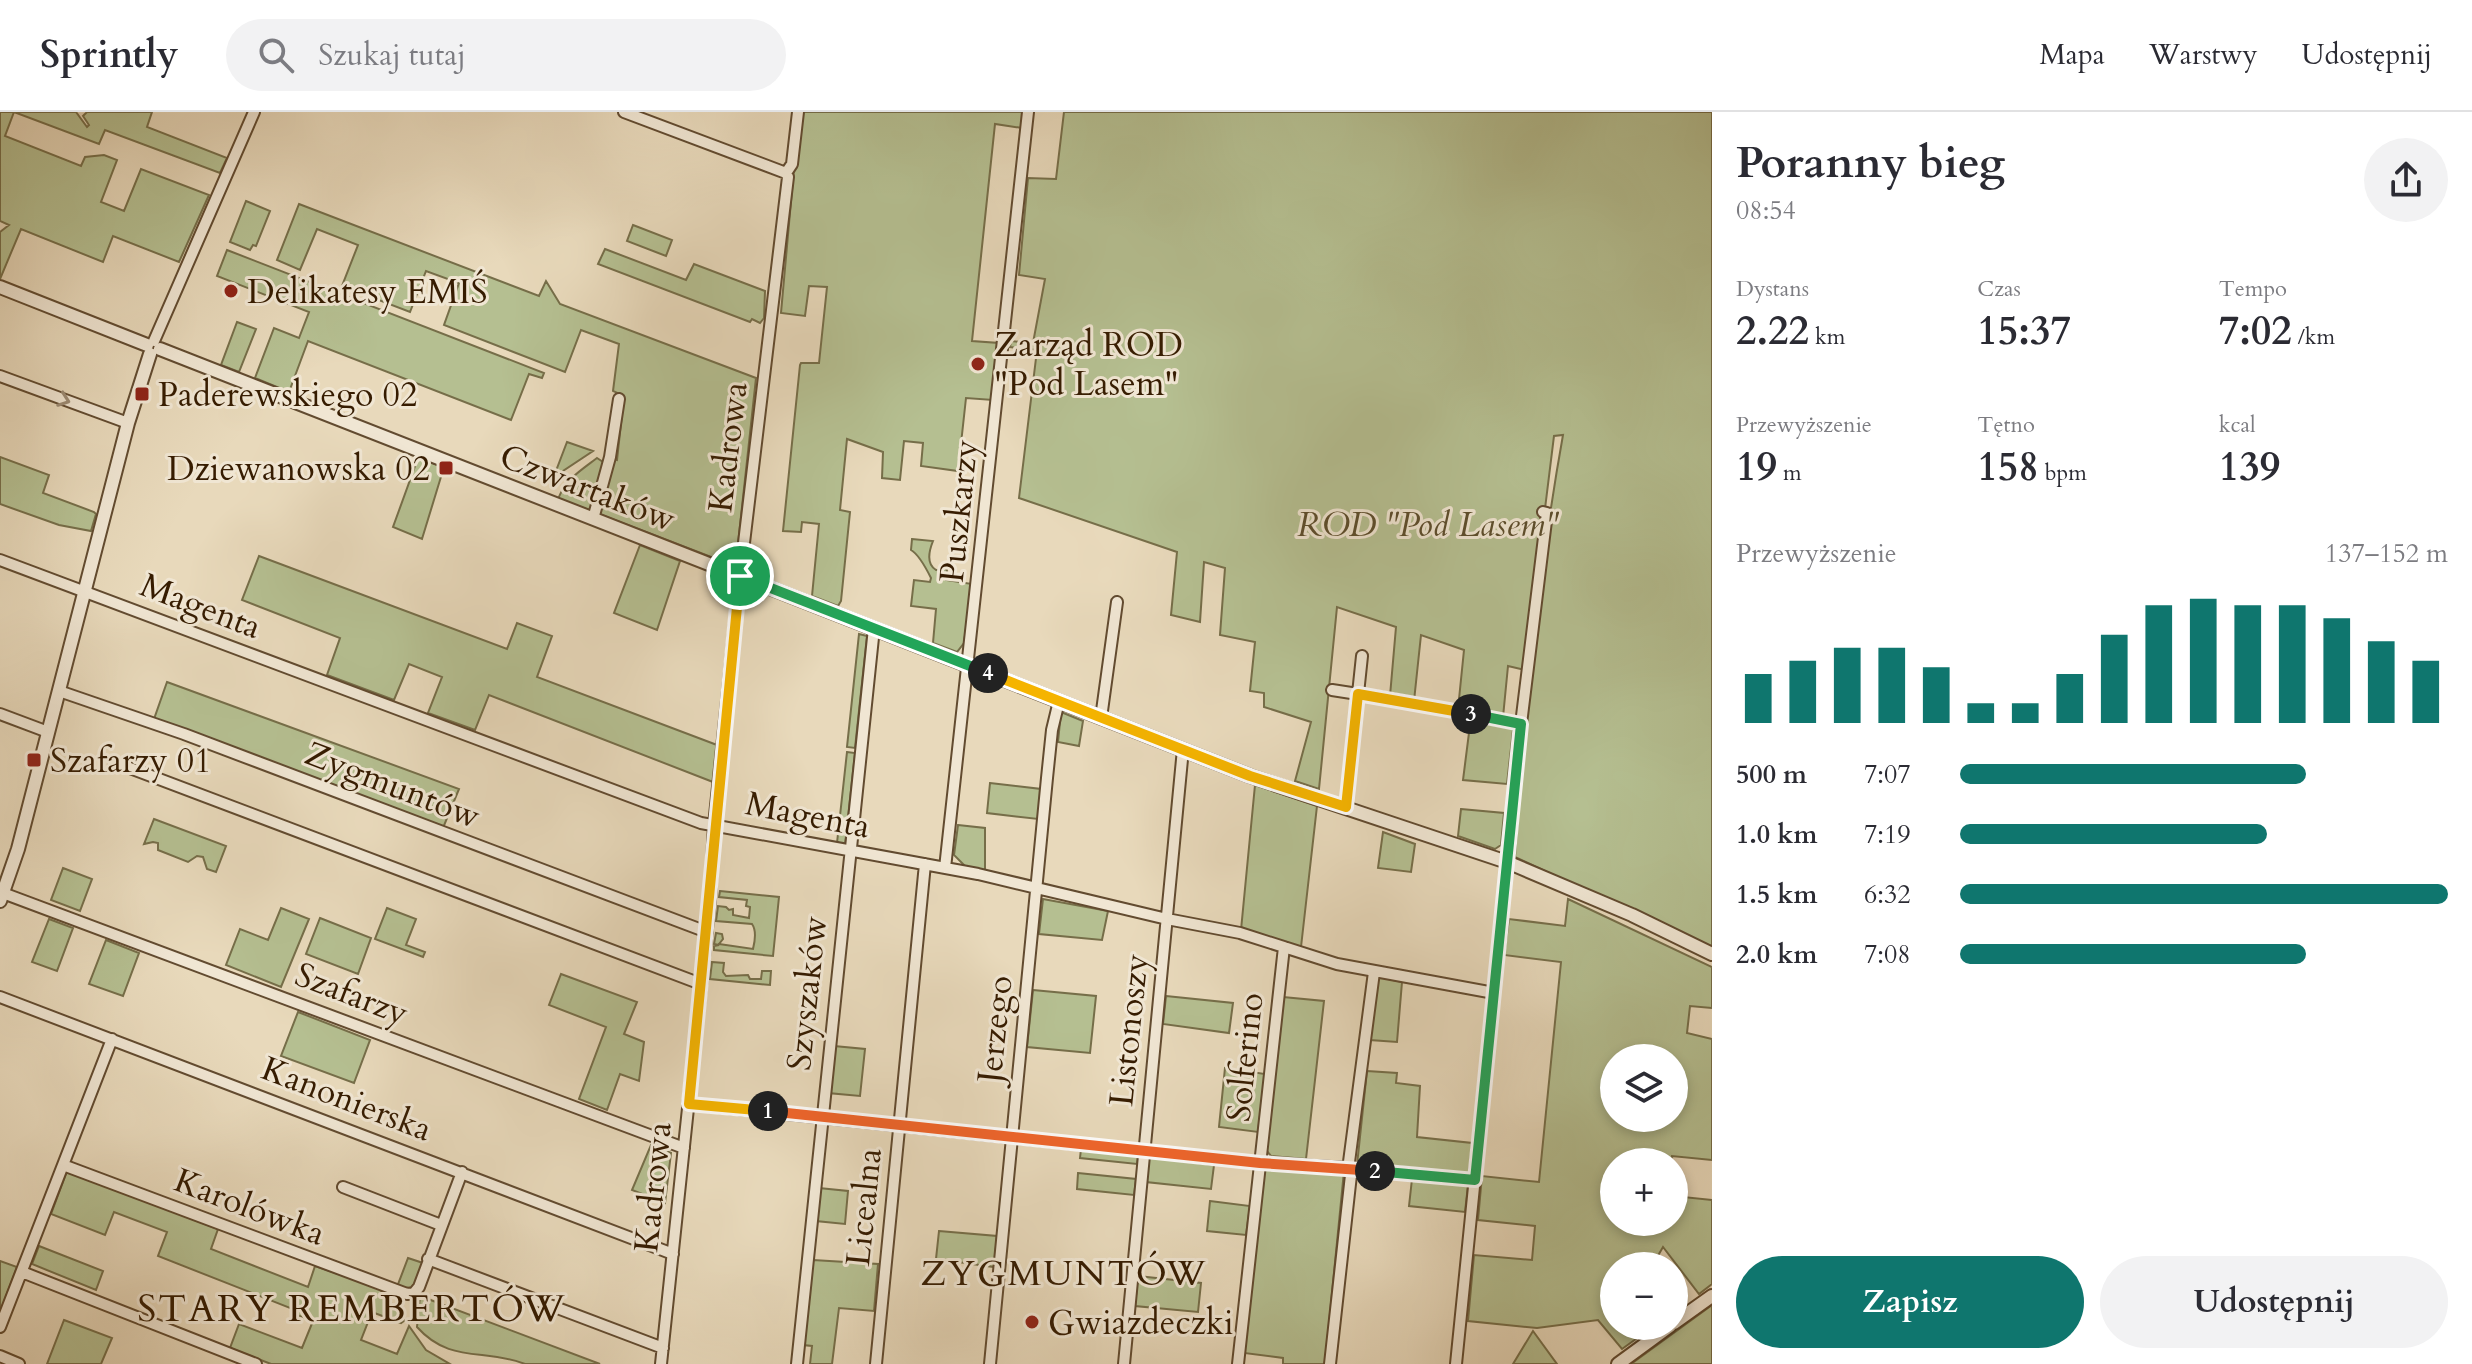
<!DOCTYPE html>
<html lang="pl">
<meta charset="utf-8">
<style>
:root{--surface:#fff;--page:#f2f2f3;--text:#2b2b33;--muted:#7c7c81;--line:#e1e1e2;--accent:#0f766e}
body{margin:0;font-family:Cardo,serif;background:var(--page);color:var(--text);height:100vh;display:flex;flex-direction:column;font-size:30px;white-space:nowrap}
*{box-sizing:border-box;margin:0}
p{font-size:26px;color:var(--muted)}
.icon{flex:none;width:44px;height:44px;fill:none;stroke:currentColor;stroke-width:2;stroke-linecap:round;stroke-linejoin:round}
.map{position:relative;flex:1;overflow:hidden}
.panel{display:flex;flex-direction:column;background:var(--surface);width:760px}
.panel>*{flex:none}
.buttons{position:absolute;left:1600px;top:932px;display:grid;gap:16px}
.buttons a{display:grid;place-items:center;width:88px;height:88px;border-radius:50%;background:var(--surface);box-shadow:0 4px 12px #0003;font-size:40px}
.pin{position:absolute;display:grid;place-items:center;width:68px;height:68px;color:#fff;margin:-34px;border:4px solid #fff;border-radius:50%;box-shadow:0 2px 8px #0007}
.km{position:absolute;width:40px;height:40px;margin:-20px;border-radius:50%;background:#222;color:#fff;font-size:22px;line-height:40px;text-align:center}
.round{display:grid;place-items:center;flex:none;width:84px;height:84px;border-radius:42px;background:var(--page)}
.head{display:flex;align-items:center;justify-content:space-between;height:136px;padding:0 24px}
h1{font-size:44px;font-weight:700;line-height:60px}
.metrics{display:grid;grid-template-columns:repeat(3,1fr);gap:12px;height:136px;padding:8px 24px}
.metrics div{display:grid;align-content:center}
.metrics b{font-size:40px;font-weight:700}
.metrics small{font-size:22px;font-weight:400}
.metrics p{font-size:22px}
.chart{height:224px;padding:16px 24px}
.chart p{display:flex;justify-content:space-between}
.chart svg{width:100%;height:144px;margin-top:8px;stroke:var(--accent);stroke-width:6}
.cta{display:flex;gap:16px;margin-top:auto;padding:16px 24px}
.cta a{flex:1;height:92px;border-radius:48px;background:var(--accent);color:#fff;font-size:32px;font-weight:700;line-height:92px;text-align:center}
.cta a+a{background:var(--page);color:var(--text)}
ul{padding:0 24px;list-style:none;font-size:26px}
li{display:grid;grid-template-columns:128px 96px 1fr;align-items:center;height:60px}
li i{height:20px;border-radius:10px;background:var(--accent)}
header{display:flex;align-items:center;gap:48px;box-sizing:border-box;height:112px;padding:0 40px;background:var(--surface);border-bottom:2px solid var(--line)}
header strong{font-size:38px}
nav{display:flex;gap:44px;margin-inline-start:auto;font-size:28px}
.search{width:560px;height:72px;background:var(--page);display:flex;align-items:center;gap:20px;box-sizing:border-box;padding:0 28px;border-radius:44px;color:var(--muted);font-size:30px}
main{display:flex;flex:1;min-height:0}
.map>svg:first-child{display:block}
.green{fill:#b5bf91;stroke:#766e49;stroke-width:2;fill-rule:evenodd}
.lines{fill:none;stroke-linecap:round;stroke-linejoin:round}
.minor-casing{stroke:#624b30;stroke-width:14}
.tertiary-casing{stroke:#624b30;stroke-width:16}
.minor{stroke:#f0e6d3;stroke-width:10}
.tertiary{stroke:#f0e6d3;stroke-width:12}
.oneway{stroke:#9c8b74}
.split-1-casing{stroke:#fff;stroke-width:16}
.split-2-casing{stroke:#fff;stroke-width:16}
.split-3-casing{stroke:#fff;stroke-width:16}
.split-4-casing{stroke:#fff;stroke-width:16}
.split-5-casing{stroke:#fff;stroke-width:16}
.split-1{stroke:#f5b400;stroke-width:10}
.split-2{stroke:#f0652b;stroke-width:10}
.split-3{stroke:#22a559;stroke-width:10}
.split-4{stroke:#f5b400;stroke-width:10}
.split-5{stroke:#22a559;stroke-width:10}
.poi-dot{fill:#8f2418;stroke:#f0e6d3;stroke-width:3}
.labels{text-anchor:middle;stroke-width:6;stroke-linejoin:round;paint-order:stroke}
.poi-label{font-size:34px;fill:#361c01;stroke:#f0e6d3;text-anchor:start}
.street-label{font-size:34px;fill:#361c01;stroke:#f0e6d3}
.park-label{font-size:34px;font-style:italic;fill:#5c4d2c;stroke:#f0e6d3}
.neighbourhood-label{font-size:36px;letter-spacing:2px;fill:#361c01;stroke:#f0e6d3}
.quarter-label{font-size:38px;letter-spacing:2px;fill:#361c01;stroke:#f0e6d3}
</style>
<header>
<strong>Sprintly</strong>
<div class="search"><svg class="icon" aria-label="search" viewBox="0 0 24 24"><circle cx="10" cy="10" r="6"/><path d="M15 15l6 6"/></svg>Szukaj tutaj</div>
<nav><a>Mapa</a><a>Warstwy</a><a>Udostępnij</a></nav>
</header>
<main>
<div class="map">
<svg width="1712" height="1252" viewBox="0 0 1712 1252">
<rect width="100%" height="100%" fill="#e8d9bb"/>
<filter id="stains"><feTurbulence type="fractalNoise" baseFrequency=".0025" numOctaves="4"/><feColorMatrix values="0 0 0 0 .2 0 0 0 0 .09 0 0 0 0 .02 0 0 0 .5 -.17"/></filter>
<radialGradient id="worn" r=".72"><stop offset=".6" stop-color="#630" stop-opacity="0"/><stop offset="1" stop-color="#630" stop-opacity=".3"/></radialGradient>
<!-- green -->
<path class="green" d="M 0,0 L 76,0 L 87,15 L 89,13 L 83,4 L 87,0 L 152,0 L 147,15 L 227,46 L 220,61 L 105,18 L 99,32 L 14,0 L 5,24 L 81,54 L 85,45 L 104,43 L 117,48 L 101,90 L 124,99 L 141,57 L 209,83 L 179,150 L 113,124 L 103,150 L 21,117 L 0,167 L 0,120 L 9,113 L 0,109 Z
M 799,0 L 1024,0 L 1022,16 L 995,12 L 972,229 L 999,231 L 993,288 L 966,286 L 958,359 L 921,354 L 923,331 L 904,329 L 900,368 L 882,366 L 883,340 L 847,327 L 840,398 L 850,400 L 841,489 L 838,494 L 812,484 L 819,412 L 802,410 L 801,420 L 783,419 L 800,253 L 801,251 L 819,251 L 827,175 L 809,174 L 805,204 L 781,201 Z
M 1064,0 L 1712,0 L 1712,837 L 1515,745 C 1525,604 1538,462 1563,323 L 1554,324 L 1525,558 L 1508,554 L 1503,605 L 1458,597 L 1464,538 L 1421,523 L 1414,589 L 1390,584 L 1396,515 L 1337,495 L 1319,677 L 1295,669 L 1311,610 L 1264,595 L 1264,581 L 1250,579 L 1255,530 L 1220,523 L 1225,456 L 1204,450 L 1200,510 L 1171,503 L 1177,440 L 1019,386 L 1037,238 L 1010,235 L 1011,229 L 1033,231 L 1045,167 L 1019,163 L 1028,66 L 1056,67 Z
M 246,89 L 270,99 L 256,134 L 253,133 L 250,138 L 230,130 Z
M 299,92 L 539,184 L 546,169 L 560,192 L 756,266 L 736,450 L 732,453 L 599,402 L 612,347 L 617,348 L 624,284 L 613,279 L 619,232 L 581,218 L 565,260 L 444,213 L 459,171 L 426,159 L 410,200 L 342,174 L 358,133 L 317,117 L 300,158 L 277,148 Z
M 633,113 L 672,128 L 666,144 L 627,129 Z
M 605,137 L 686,168 L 694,152 L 765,179 L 764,206 L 760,211 L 752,207 L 750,210 L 598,152 Z
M 227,138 L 544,261 L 542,266 L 529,262 L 511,308 L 308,229 L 289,280 L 255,266 L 274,216 L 299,226 L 309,200 L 217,164 Z
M 237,210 L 256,217 L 239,260 L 221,253 Z
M 567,330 L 593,339 L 563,359 L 553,373 L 551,372 Z
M 0,345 L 49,363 L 43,381 L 94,400 L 96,402 L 91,419 L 59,413 L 0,392 Z
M 418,346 L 444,355 L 422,427 L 393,415 Z
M 597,346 L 603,350 L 592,399 L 558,387 C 566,367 580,359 597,346 Z
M 912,427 L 933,429 C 929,439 926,452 936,458 L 947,457 L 946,468 L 972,472 L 964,531 L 957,540 L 933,531 L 936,497 L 911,494 L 914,468 L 930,470 L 931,466 C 927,458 918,442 911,438 Z
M 640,433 L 680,449 L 657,518 L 614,501 Z
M 259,444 L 507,537 L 517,511 L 552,524 L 537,565 L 717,633 L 713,670 L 489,583 L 475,618 L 428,601 L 442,565 L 409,552 L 394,588 L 327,563 L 340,526 L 242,488 Z
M 859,522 L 867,524 L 855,636 L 847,635 Z
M 167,570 L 459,677 L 443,716 L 153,610 Z
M 1061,600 L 1083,609 L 1079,634 L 1058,630 Z
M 1471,605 L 1508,612 L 1513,618 L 1507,672 L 1463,668 Z
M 847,640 L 855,641 L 845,733 L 837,731 Z
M 990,671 L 1041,677 L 1038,707 L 987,701 Z
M 1255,673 L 1317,694 L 1301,835 L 1241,818 Z
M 1461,697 L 1504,701 L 1501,733 L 1495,737 L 1458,724 Z
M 154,707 L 226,734 L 216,760 L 207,757 L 203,745 L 197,744 L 188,750 L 158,738 L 158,731 L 153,730 L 144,732 Z
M 958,713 L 985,716 L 985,760 L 966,755 L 954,743 Z
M 1383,720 L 1415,732 L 1411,760 L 1378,756 Z
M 63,756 L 92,767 L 80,799 L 51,788 Z
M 720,779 L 779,785 L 773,844 L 714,838 L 714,834 L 719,833 L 714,832 L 716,821 L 722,822 L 723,827 L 719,832 L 753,837 C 755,829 757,819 752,812 L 716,809 L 718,794 L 726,795 L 729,798 L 733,797 L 733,803 L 749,806 L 750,795 L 746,794 L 747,788 L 719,785 Z
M 1043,787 L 1108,799 L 1102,828 L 1039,822 Z
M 1568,787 L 1712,855 L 1712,896 L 1690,894 L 1687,921 L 1712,927 L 1712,1048 L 1672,1044 L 1671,1050 L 1614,1050 L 1614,1110 L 1674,1110 L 1674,1084 L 1712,1088 L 1712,1172 L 1699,1182 L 1663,1135 L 1652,1154 L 1614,1154 L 1614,1214 L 1654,1214 L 1622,1237 L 1598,1208 L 1537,1216 L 1468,1209 L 1474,1143 L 1532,1148 L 1535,1114 L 1478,1108 L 1482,1064 L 1539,1070 L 1561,850 L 1504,843 L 1509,807 L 1565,814 ZM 1614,946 L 1674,946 L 1674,1006 L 1614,1006 Z
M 281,796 L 309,807 L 281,875 L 226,853 L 240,817 L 268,828 Z
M 387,796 L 416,807 L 406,833 L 425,840 L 423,845 L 375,827 Z
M 320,806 L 371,826 L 358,862 L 306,842 Z
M 49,807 L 73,816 L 57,859 L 32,850 Z
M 106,828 L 139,841 L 123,884 L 89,872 Z
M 712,850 L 724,851 L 723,860 L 726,864 L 748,863 L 750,867 L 761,867 L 762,859 L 771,859 L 770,873 L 710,867 Z
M 561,862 L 637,890 L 624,922 L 644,930 L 639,969 L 620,962 L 607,998 L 579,987 L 606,915 L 549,893 Z
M 1379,865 L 1402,870 L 1397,930 L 1370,928 L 1376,867 Z
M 1033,878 L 1096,884 L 1090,941 L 1027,935 Z
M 1166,884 L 1233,891 L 1229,921 L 1163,912 Z
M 1283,885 L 1324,889 L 1306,1047 L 1271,1044 L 1266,1038 Z
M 298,900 L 370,928 L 354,971 L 281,944 Z
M 834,934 L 865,937 L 860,984 L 828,981 Z
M 1225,956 L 1265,962 L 1258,1020 L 1219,1015 Z
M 1367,959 L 1397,961 L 1396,971 L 1420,974 L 1417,1025 L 1472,1031 L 1469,1063 L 1357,1053 Z
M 651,1033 L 671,1041 L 665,1091 L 632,1078 Z
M 1081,1037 L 1135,1042 L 1138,1045 L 1137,1052 L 1080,1046 Z
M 1149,1045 L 1214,1053 L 1211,1077 L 1146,1070 Z
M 1265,1055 L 1344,1059 L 1325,1252 L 1283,1252 L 1283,1246 L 1244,1241 Z
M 67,1059 L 218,1117 L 211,1137 L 308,1175 L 315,1154 L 379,1176 L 405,1208 L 401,1211 L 372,1200 L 361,1228 L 397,1242 L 409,1214 L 426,1238 L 450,1252 L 271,1252 L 230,1236 L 239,1212 L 302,1236 L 313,1209 L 297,1203 L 298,1199 L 158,1144 L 167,1120 L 114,1100 L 105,1123 L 51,1102 Z
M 1078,1061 L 1136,1067 L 1134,1083 L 1077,1077 Z
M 1412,1067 L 1468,1073 L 1465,1100 L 1409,1094 Z
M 819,1076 L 848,1079 L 845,1112 L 816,1109 Z
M 1210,1089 L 1250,1094 L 1246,1123 L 1207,1119 Z
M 939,1119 L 997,1124 L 994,1155 L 936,1147 Z
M 39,1134 L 103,1159 L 96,1178 L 32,1152 Z
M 408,1146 L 423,1151 L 416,1175 L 409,1179 L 397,1175 Z
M 813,1148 L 878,1152 L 874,1199 L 839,1196 L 832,1252 L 810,1252 L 812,1234 L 803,1233 Z
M 0,1149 L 17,1155 L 0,1200 Z
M 1138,1164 L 1201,1171 L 1198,1200 L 1135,1194 Z
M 420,1184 L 600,1252 L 525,1252 C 484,1236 450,1252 417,1215 Z
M 1712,1193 L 1712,1252 L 1631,1252 Z
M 64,1208 L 112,1226 L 101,1252 L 47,1252 Z
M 1533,1219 L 1557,1252 L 1513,1252 Z"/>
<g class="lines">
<defs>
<path id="minor" d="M 624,0 L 786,61
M 154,229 L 254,0
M 0,264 L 128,311
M 593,407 L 610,345 L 619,287
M 0,448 L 701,711 L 978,762 L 1167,807 L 1240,821 L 1337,852 L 1494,881
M 1332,578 L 1390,587 L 1521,612
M 59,579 L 184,622 L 707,820
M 0,602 L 48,620
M 1101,606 L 1117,490
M 114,650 L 701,872
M 1346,695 L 1362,544
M 945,756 L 1028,0
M 0,780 L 684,1036
M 0,885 L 673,1142
M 689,992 L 1260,1051 L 1349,1056 L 1475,1068
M 63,1053 L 407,1182 L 414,1181 L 419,1175 L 462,1060
M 343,1075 L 441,1113
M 428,1147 L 663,1236
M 22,1160 L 256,1252
M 0,1215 L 112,927
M 0,1244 L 19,1252
M 661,1252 L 710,788 L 714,713 L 740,464 L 788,65 L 786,61 L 792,52 L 798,0
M 797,1252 L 874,516
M 876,1252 L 925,752
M 990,1252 L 1047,666 L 1052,618 L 1059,589
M 1124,1252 L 1183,637
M 1238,1252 L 1284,835
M 1330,1252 L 1351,1063 L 1349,1050 L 1374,860
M 1456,1252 L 1521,612 L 1547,401 L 1543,400"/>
<path id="tertiary" d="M 0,175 L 147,233
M 160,237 L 1250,664 L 1507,750 L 1632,803 L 1712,842
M 0,789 L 18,737 L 128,311 L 150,242
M 1674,1211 L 1712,1184
M 1618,1252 L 1670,1214"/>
</defs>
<!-- minor casing -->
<use href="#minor" class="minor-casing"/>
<!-- tertiary casing -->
<use href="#tertiary" class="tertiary-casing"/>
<!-- minor -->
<use href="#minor" class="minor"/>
<!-- tertiary -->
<use href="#tertiary" class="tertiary"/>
</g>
<!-- one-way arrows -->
<defs><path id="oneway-chevron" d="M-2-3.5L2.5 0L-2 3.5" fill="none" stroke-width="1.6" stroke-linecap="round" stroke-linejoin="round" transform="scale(2)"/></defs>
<use class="oneway" href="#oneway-chevron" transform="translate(64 288) rotate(20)"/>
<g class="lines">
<defs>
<path id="split-1" d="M 740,464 L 689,992 L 768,999"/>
<path id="split-2" d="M 768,999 L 1260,1051 L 1375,1059"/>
<path id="split-3" d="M 1375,1059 L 1475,1068 L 1521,612 L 1471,602"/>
<path id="split-4" d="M 988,561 L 1250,664 L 1346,695 L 1358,582 L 1471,602"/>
<path id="split-5" d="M 740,464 L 988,561"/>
</defs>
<!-- split-1 casing -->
<use href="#split-1" class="split-1-casing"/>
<!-- split-2 casing -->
<use href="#split-2" class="split-2-casing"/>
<!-- split-3 casing -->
<use href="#split-3" class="split-3-casing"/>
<!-- split-4 casing -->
<use href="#split-4" class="split-4-casing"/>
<!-- split-5 casing -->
<use href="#split-5" class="split-5-casing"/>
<!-- split-1 -->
<use href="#split-1" class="split-1"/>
<!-- split-2 -->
<use href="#split-2" class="split-2"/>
<!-- split-3 -->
<use href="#split-3" class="split-3"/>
<!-- split-4 -->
<use href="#split-4" class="split-4"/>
<!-- split-5 -->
<use href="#split-5" class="split-5"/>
</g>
<!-- markers -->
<g class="poi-dot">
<circle cx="231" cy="179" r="8"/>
<circle cx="978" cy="252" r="8"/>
<rect x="134" y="274" width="16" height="16" rx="4"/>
<rect x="438" y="348" width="16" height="16" rx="4"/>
<rect x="26" y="640" width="16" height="16" rx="4"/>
<circle cx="1032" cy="1210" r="8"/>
</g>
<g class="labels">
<!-- poi labels -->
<g class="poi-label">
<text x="247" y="191">Delikatesy EMIŚ</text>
<text x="994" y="244">Zarząd ROD<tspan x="994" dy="39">"Pod Lasem"</tspan></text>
<text x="158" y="294">Paderewskiego 02</text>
<text x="430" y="368" text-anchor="end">Dziewanowska 02</text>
<text x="50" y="660">Szafarzy 01</text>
<text x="1048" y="1222">Gwiazdeczki</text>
</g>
<!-- street labels -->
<g class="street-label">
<text transform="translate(727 335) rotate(-83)" y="12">Kadrowa</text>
<text transform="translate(588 375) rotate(21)" y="12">Czwartaków</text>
<text transform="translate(958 399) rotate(-84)" y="12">Puszkarzy</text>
<text transform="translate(201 493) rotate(21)" y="12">Magenta</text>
<text transform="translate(393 672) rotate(21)" y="12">Zygmuntów</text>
<text transform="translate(808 702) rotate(11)" y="12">Magenta</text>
<text transform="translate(352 881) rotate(21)" y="12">Szafarzy</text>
<text transform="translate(806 881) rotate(-84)" y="12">Szyszaków</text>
<text transform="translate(994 917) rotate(-84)" y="12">Jerzego</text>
<text transform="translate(1128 918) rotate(-84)" y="12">Listonoszy</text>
<text transform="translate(1244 945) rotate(-84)" y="12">Solferino</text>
<text transform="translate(347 986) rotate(21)" y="12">Kanonierska</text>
<text transform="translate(652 1075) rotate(-84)" y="12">Kadrowa</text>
<text transform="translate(250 1094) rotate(21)" y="12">Karolówka</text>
<text transform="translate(863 1095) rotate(-84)" y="12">Licealna</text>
</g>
<!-- park labels -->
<g class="park-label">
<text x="1428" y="424">ROD "Pod Lasem"</text>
</g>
<!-- neighbourhood labels -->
<g class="neighbourhood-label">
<text x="1064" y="1173">ZYGMUNTÓW</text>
</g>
<!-- quarter labels -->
<g class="quarter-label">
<text x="352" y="1209">STARY REMBERTÓW</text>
</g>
</g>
<rect width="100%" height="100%" filter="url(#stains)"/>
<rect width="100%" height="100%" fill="url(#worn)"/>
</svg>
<div class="buttons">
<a><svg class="icon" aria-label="layers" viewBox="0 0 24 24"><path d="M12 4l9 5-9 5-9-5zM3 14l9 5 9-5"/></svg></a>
<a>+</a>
<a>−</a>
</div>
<div class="pin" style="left:740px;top:464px;background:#1e9e55"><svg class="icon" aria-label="arrive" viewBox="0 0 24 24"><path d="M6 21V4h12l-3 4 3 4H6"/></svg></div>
<b class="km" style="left:768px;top:999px">1</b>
<b class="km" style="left:1375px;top:1059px">2</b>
<b class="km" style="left:1471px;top:602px">3</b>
<b class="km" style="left:988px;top:561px">4</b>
</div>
<section class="panel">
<div class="head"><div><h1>Poranny bieg</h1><p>08:54</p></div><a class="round"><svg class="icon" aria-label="share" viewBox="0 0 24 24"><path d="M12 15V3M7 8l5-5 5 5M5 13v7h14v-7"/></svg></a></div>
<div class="metrics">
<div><p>Dystans</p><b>2.22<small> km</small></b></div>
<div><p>Czas</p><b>15:37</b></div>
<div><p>Tempo</p><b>7:02<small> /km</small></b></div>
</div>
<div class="metrics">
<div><p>Przewyższenie</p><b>19<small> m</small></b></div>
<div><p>Tętno</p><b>158<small> bpm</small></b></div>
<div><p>kcal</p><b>139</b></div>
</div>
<div class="chart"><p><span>Przewyższenie</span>137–152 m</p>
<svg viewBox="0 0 160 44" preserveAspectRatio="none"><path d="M5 44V29M15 44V25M25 44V21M35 44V21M45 44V27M55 44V38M65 44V38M75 44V29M85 44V17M95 44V8M105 44V6M115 44V8M125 44V8M135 44V12M145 44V19M155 44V25"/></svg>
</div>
<ul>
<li><b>500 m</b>7:07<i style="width:71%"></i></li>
<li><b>1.0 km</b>7:19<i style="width:63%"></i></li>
<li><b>1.5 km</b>6:32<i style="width:100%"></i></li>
<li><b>2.0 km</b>7:08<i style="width:71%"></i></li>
</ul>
<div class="cta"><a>Zapisz</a><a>Udostępnij</a></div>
</section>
</main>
